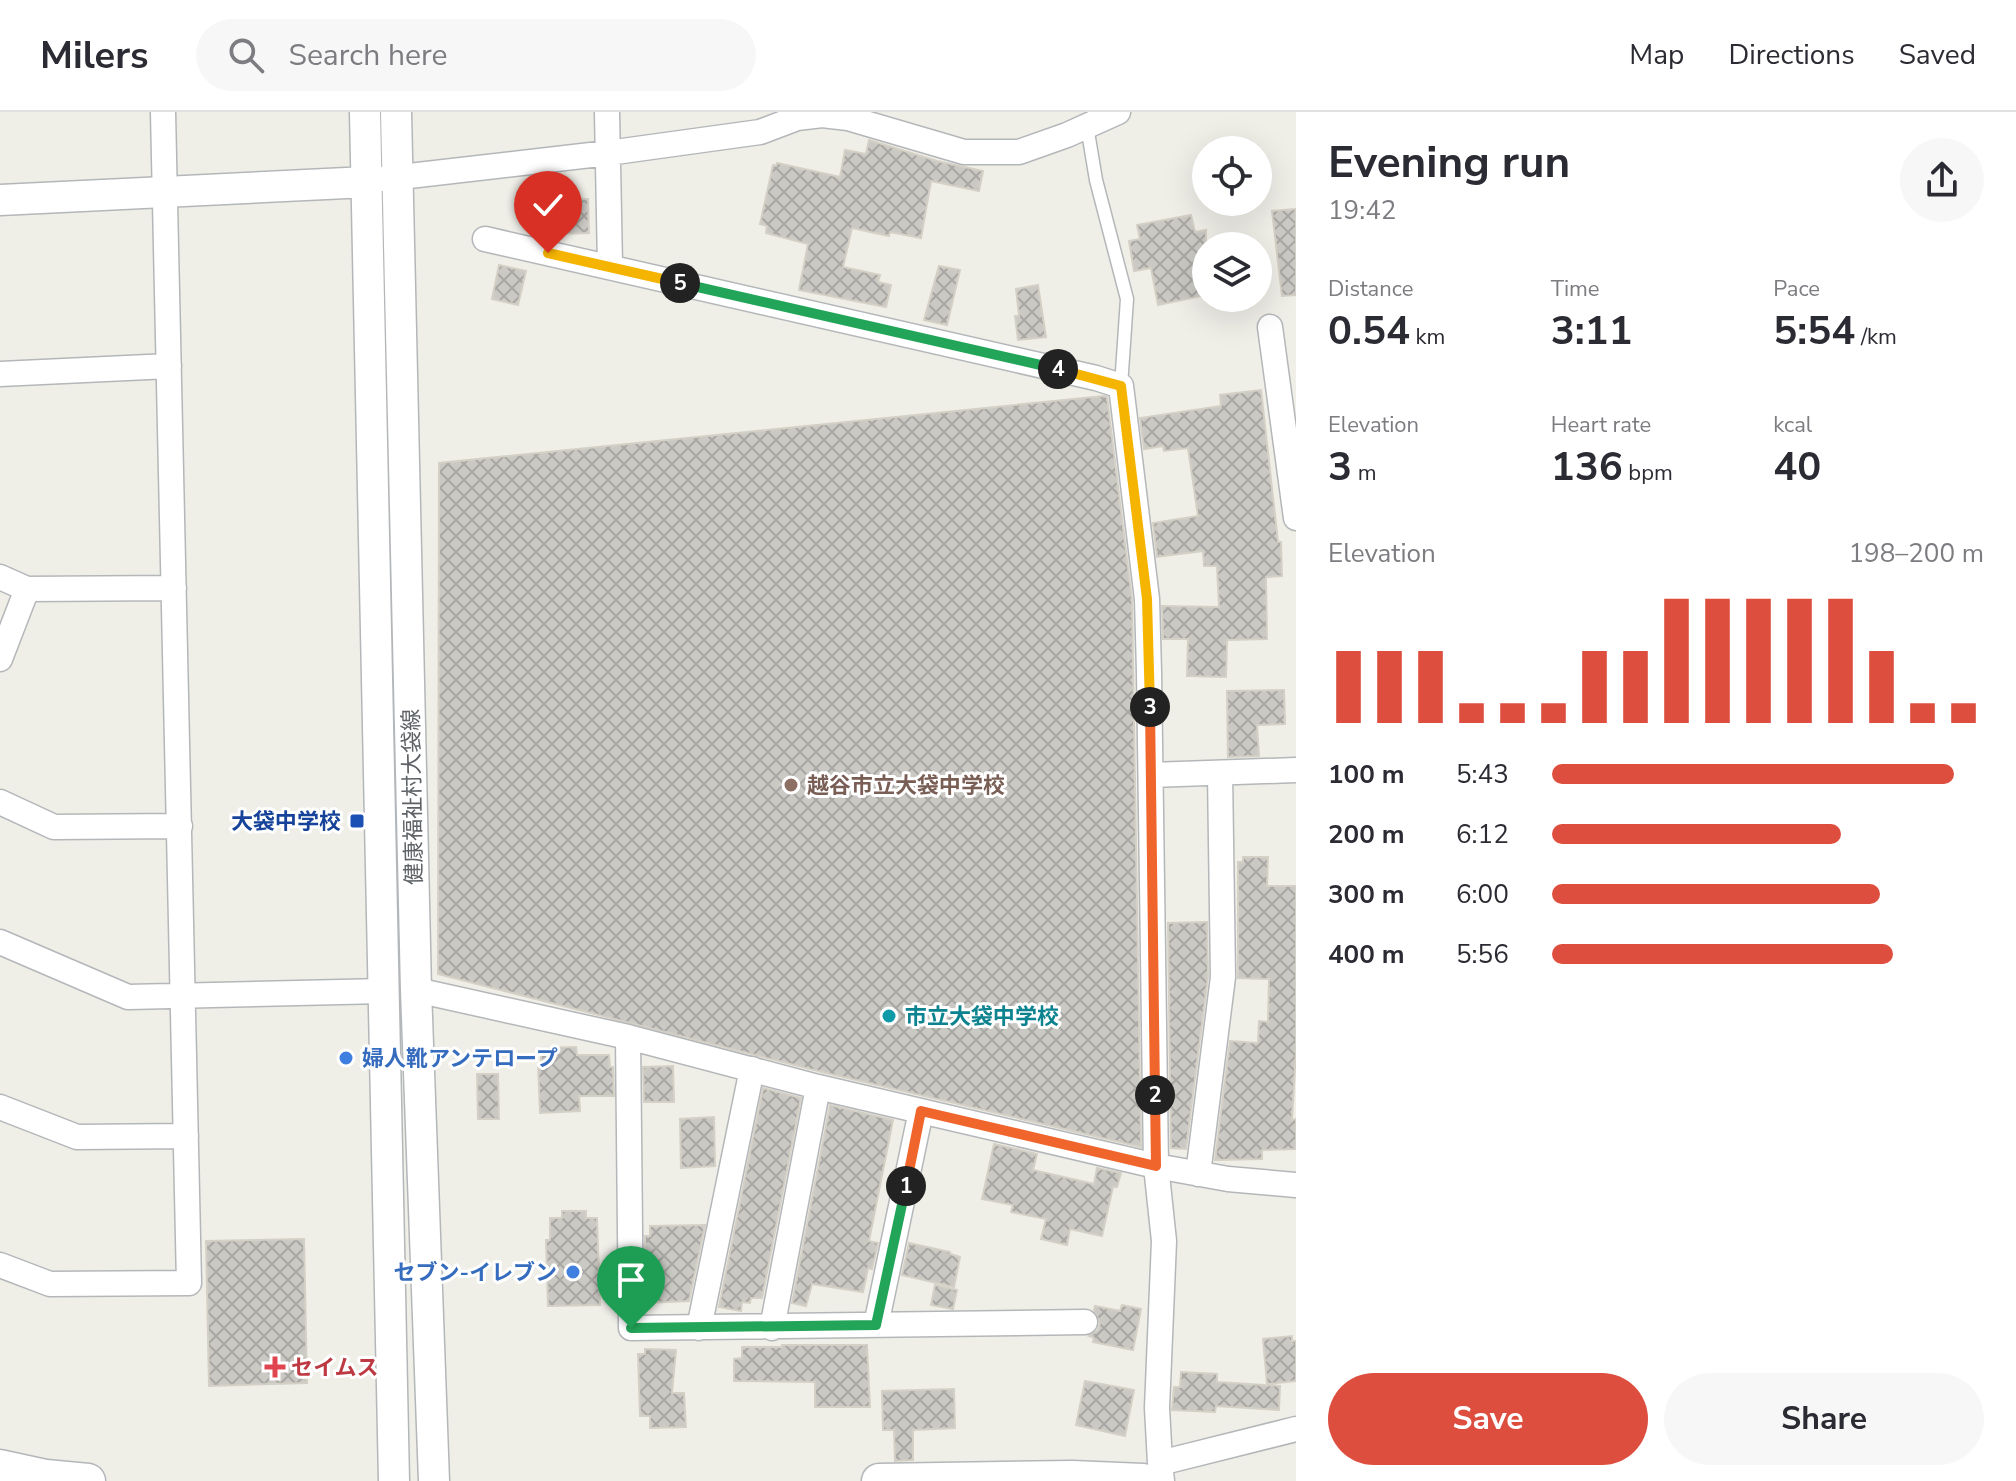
<!DOCTYPE html>
<meta charset="utf-8">
<style>
:root{--surface:#fff;--page:#f7f7f7;--text:#2b2b33;--muted:#7c7c81;--line:#e1e1e2;--accent:#de4e3f}
body{margin:0;font-family:"Nunito Sans","Noto Sans JP",sans-serif;background:var(--page);color:var(--text);height:100vh;display:flex;flex-direction:column;font-size:30px;white-space:nowrap}
*{box-sizing:border-box;margin:0}
p{font-size:26px;color:var(--muted)}
.icon{flex:none;width:44px;height:44px;fill:none;stroke:currentColor;stroke-width:2;stroke-linecap:round;stroke-linejoin:round}
.map{position:relative;flex:1;overflow:hidden}
.drawer{display:flex;flex-direction:column;background:var(--surface);width:720px}
.drawer>*{flex:none}
.fabs{position:absolute;left:1192px;top:24px;display:grid;gap:16px}
.fabs a{display:grid;place-items:center;width:80px;height:80px;border-radius:50%;background:var(--surface);box-shadow:0 8px 32px #0002;font-size:40px}
.pin{position:absolute;display:grid;place-items:center;width:68px;height:68px;color:#fff;margin:-82px -34px;border-radius:50% 50% 50% 0;rotate:-45deg;box-shadow:0 0 8px #0007}
.pin .icon{rotate:45deg}
.km{position:absolute;width:40px;height:40px;margin:-20px;border-radius:50%;background:#222;color:#fff;font-size:22px;line-height:40px;text-align:center}
.round{display:grid;place-items:center;flex:none;width:84px;height:84px;border-radius:42px;background:var(--page)}
.head{display:flex;align-items:center;justify-content:space-between;height:136px;padding:0 32px}
h1{font-size:44px;font-weight:700;line-height:60px}
.figures{display:grid;grid-template-columns:repeat(3,1fr);gap:12px;height:136px;padding:8px 32px}
.figures div{display:grid;align-content:center}
.figures b{font-size:40px;font-weight:700}
.figures small{font-size:22px;font-weight:400}
.figures p{font-size:22px}
.chart{height:224px;padding:16px 32px}
.chart p{display:flex;justify-content:space-between}
.chart svg{width:100%;height:144px;margin-top:8px;stroke:var(--accent);stroke-width:6}
.cta{display:flex;gap:16px;margin-top:auto;padding:16px 32px}
.cta a{flex:1;height:92px;border-radius:48px;background:var(--accent);color:#fff;font-size:32px;font-weight:700;line-height:92px;text-align:center}
.cta a+a{background:var(--page);color:var(--text)}
ul{padding:0 32px;list-style:none;font-size:26px}
li{display:grid;grid-template-columns:128px 96px 1fr;align-items:center;height:60px}
li i{height:20px;border-radius:10px;background:var(--accent)}
header{display:flex;align-items:center;gap:48px;box-sizing:border-box;height:112px;padding:0 40px;background:var(--surface);border-bottom:2px solid var(--line)}
header strong{font-size:38px}
nav{display:flex;gap:44px;margin-inline-start:auto;font-size:28px}
.search{width:560px;height:72px;background:var(--page);display:flex;align-items:center;gap:20px;box-sizing:border-box;padding:0 28px;border-radius:44px;color:var(--muted);font-size:30px}
main{display:flex;flex:1;min-height:0}
.map>svg:first-child{display:block}
.building{fill:url(#building-cross-hatch);stroke:#d4d0c6;stroke-width:2}
.lines{fill:none;stroke-linecap:round;stroke-linejoin:round}
.service-casing{stroke:#b4b7ba;stroke-width:15}
.minor-casing{stroke:#b4b7ba;stroke-width:27}
.tertiary-casing{stroke:#b4b7ba;stroke-width:33}
.secondary-casing{stroke:#b3b6ba;stroke-width:37}
.service{stroke:#fff;stroke-width:12}
.minor{stroke:#fff;stroke-width:24}
.tertiary{stroke:#fff;stroke-width:30}
.secondary{stroke:#fff;stroke-width:34}
.split-1-casing{stroke:#fff;stroke-width:16}
.split-2-casing{stroke:#fff;stroke-width:16}
.split-3-casing{stroke:#fff;stroke-width:16}
.split-4-casing{stroke:#fff;stroke-width:16}
.split-5-casing{stroke:#fff;stroke-width:16}
.split-6-casing{stroke:#fff;stroke-width:16}
.split-1{stroke:#22a559;stroke-width:10}
.split-2{stroke:#f0652b;stroke-width:10}
.split-3{stroke:#f0652b;stroke-width:10}
.split-4{stroke:#f5b400;stroke-width:10}
.split-5{stroke:#22a559;stroke-width:10}
.split-6{stroke:#f5b400;stroke-width:10}
.education-dot{fill:#8d6e63;stroke:#fff;stroke-width:3}
.transit-dot{fill:#1a4fb4;stroke:#fff;stroke-width:3}
.culture-dot{fill:#0f9aa8;stroke:#fff;stroke-width:3}
.shop-dot{fill:#3f7fe0;stroke:#fff;stroke-width:3}
.health-dot{fill:#e0444e;stroke:#fff;stroke-width:3}
.labels{text-anchor:middle;stroke-width:6;stroke-linejoin:round;paint-order:stroke}
.education-label{font-size:22px;font-weight:bold;fill:#785e54;stroke:#fff;text-anchor:start}
.street-label{font-size:22px;fill:#5e6266;stroke:#fff}
.transit-label{font-size:22px;font-weight:bold;fill:#164399;stroke:#fff;text-anchor:end}
.culture-label{font-size:22px;font-weight:bold;fill:#0d838f;stroke:#fff;text-anchor:start}
.shop-label{font-size:22px;font-weight:bold;fill:#366cbe;stroke:#fff;text-anchor:start}
.health-label{font-size:22px;font-weight:bold;fill:#be3a42;stroke:#fff;text-anchor:start}
</style>
<header>
<strong>Milers</strong>
<div class="search"><svg class="icon" aria-label="search" viewBox="0 0 24 24"><circle cx="10" cy="10" r="6"/><path d="M15 15l6 6"/></svg>Search here</div>
<nav><a>Map</a><a>Directions</a><a>Saved</a></nav>
</header>
<main>
<div class="map">
<svg width="1296" height="1369" viewBox="0 0 1296 1369">
<defs>
<pattern id="building-cross-hatch" width="8" height="8" patternUnits="userSpaceOnUse" patternTransform="scale(2)"><rect width="8" height="8" fill="#cbc9c4"/><path d="M0 0l8 8M0 8l8-8" fill="none" stroke="#a8a7a3"/></pattern>
</defs>
<rect width="100%" height="100%" fill="#efeee7"/>
<!-- building -->
<path class="building" d="M 869,28 L 937,49 L 983,59 L 979,79 L 931,69 L 921,126 L 890,120 L 889,124 L 852,116 L 843,155 L 880,163 L 878,170 L 891,173 L 886,195 L 799,178 L 808,132 L 766,121 L 767,114 L 760,112 L 773,53 L 776,54 L 777,51 L 840,65 L 845,38 L 866,42 Z
M 588,87 L 589,121 L 558,122 L 558,88 Z
M 1296,97 L 1296,183 L 1282,184 L 1272,99 Z
M 1191,103 L 1195,120 L 1206,118 L 1206,183 L 1158,193 L 1151,156 L 1134,159 L 1129,129 L 1140,127 L 1137,113 Z
M 499,153 L 526,159 L 518,193 L 492,187 Z
M 939,154 L 960,158 L 947,213 L 924,208 Z
M 1038,173 L 1046,225 L 1018,228 L 1015,204 L 1019,204 L 1016,177 Z
M 1261,278 L 1278,430 L 1281,430 L 1282,464 L 1266,465 L 1267,527 L 1227,528 L 1226,565 L 1187,564 L 1188,527 L 1163,527 L 1162,494 L 1219,495 L 1217,454 L 1204,454 L 1203,439 L 1157,445 L 1153,411 L 1198,404 L 1188,336 L 1164,339 L 1163,334 L 1144,337 L 1140,306 L 1221,294 L 1220,283 Z
M 1104,284 L 1107,285 L 1132,488 L 1141,1035 L 822,960 L 438,862 L 439,351 Z
M 1284,578 L 1285,612 L 1257,613 L 1259,644 L 1228,645 L 1227,579 Z
M 1243,745 L 1268,745 L 1267,774 L 1296,774 L 1296,940 L 1292,1008 L 1296,1007 L 1296,1037 L 1262,1038 L 1262,1047 L 1215,1048 L 1230,929 L 1258,931 L 1259,909 L 1268,910 L 1269,867 L 1238,866 L 1238,750 L 1243,750 Z
M 1207,810 L 1208,864 L 1186,1037 L 1171,1036 L 1168,811 Z
M 576,935 L 577,943 L 609,943 L 610,955 L 613,955 L 614,984 L 579,984 L 580,999 L 540,1001 L 538,951 L 541,951 L 541,936 Z
M 673,954 L 674,990 L 644,990 L 643,955 Z
M 477,962 L 498,962 L 499,1007 L 478,1007 Z
M 763,976 L 801,986 L 762,1186 L 751,1186 L 750,1191 L 742,1190 L 741,1199 L 719,1195 Z
M 830,993 L 893,1008 L 869,1129 L 878,1131 L 872,1157 L 868,1156 L 863,1180 L 812,1172 L 806,1194 L 792,1191 Z
M 714,1005 L 715,1054 L 681,1056 L 680,1007 Z
M 994,1032 L 1037,1042 L 1033,1058 L 1094,1072 L 1097,1056 L 1121,1061 L 1117,1075 L 1113,1075 L 1102,1124 L 1070,1117 L 1067,1133 L 1041,1127 L 1046,1107 L 1011,1100 L 1013,1093 L 982,1087 Z
M 562,1099 L 586,1099 L 586,1106 L 597,1106 L 600,1193 L 548,1194 L 546,1128 L 550,1128 L 550,1106 L 562,1106 Z
M 705,1113 L 689,1189 L 646,1191 L 645,1124 L 650,1124 L 650,1114 Z
M 304,1127 L 307,1271 L 209,1274 L 206,1129 Z
M 909,1131 L 950,1140 L 950,1142 L 960,1145 L 954,1175 L 902,1163 Z
M 935,1173 L 957,1178 L 953,1197 L 931,1193 Z
M 1122,1193 L 1141,1197 L 1133,1238 L 1093,1230 L 1094,1226 L 1089,1224 L 1098,1218 L 1100,1211 L 1094,1198 L 1095,1194 L 1120,1199 Z
M 1292,1224 L 1292,1229 L 1296,1229 L 1296,1269 L 1267,1272 L 1263,1227 Z
M 782,1233 L 867,1233 L 870,1295 L 815,1295 L 815,1270 L 734,1269 L 734,1247 L 742,1246 L 742,1235 L 782,1235 Z
M 645,1237 L 676,1238 L 672,1281 L 684,1281 L 686,1315 L 650,1316 L 650,1304 L 640,1304 L 638,1242 L 645,1242 Z
M 1181,1260 L 1217,1262 L 1217,1270 L 1280,1274 L 1279,1298 L 1216,1294 L 1215,1300 L 1172,1298 L 1174,1275 L 1180,1275 Z
M 1085,1269 L 1134,1278 L 1125,1324 L 1076,1313 Z
M 954,1277 L 955,1316 L 913,1318 L 913,1348 L 895,1349 L 894,1318 L 883,1318 L 882,1279 Z"/>
<g class="lines">
<defs>
<path id="service" d="M 1087,14 L 1096,68 L 1127,187 L 1121,274"/>
<path id="minor" d="M 607,0 L 610,154
M 383,67 L 608,41 L 760,20 L 797,6 L 822,3 L 848,6 L 964,40 L 1019,40 L 1067,23 L 1118,0
M 485,127 L 1096,266 L 1121,274 L 1147,487 L 1149,560 L 1156,1054 L 1164,1129 L 1157,1296 L 1160,1351
M 1270,215 L 1296,406
M 0,262 L 169,254
M 0,465 L 27,477 L 174,476
M 0,547 L 27,477
M 1151,663 L 1296,658
M 0,690 L 54,715 L 180,714
M 0,830 L 128,885 L 384,879
M 416,878 L 628,925 L 818,975 L 1156,1054 L 1228,1067 L 1296,1073
M 628,925 L 631,1216 L 1085,1210
M 0,995 L 77,1025 L 186,1024
M 1198,1062 L 1223,865 L 1220,661
M 0,1153 L 50,1172 L 189,1171 L 163,0
M 876,1213 L 921,999
M 699,1216 L 752,957
M 772,1216 L 818,975
M 1162,1369 L 1160,1351 L 1296,1317"/>
<path id="tertiary" d="M 365,0 L 394,1369
M 396,0 L 416,878 L 434,1369
M 0,88 L 367,70"/>
<path id="secondary" d="M 0,1355 L 46,1365 L 88,1369
M 879,1369 L 1072,1366 L 1143,1369"/>
</defs>
<!-- service casing -->
<use href="#service" class="service-casing"/>
<!-- minor casing -->
<use href="#minor" class="minor-casing"/>
<!-- tertiary casing -->
<use href="#tertiary" class="tertiary-casing"/>
<!-- secondary casing -->
<use href="#secondary" class="secondary-casing"/>
<!-- service -->
<use href="#service" class="service"/>
<!-- minor -->
<use href="#minor" class="minor"/>
<!-- tertiary -->
<use href="#tertiary" class="tertiary"/>
<!-- secondary -->
<use href="#secondary" class="secondary"/>
</g>
<g class="lines">
<defs>
<path id="split-1" d="M 631,1216 L 876,1213 L 906,1074"/>
<path id="split-2" d="M 906,1074 L 921,999 L 1156,1054 L 1155,983"/>
<path id="split-3" d="M 1150,595 L 1155,983"/>
<path id="split-4" d="M 1058,257 L 1121,274 L 1147,487 L 1150,595"/>
<path id="split-5" d="M 680,171 L 1058,257"/>
<path id="split-6" d="M 548,141 L 680,171"/>
</defs>
<!-- split-1 casing -->
<use href="#split-1" class="split-1-casing"/>
<!-- split-2 casing -->
<use href="#split-2" class="split-2-casing"/>
<!-- split-3 casing -->
<use href="#split-3" class="split-3-casing"/>
<!-- split-4 casing -->
<use href="#split-4" class="split-4-casing"/>
<!-- split-5 casing -->
<use href="#split-5" class="split-5-casing"/>
<!-- split-6 casing -->
<use href="#split-6" class="split-6-casing"/>
<!-- split-1 -->
<use href="#split-1" class="split-1"/>
<!-- split-2 -->
<use href="#split-2" class="split-2"/>
<!-- split-3 -->
<use href="#split-3" class="split-3"/>
<!-- split-4 -->
<use href="#split-4" class="split-4"/>
<!-- split-5 -->
<use href="#split-5" class="split-5"/>
<!-- split-6 -->
<use href="#split-6" class="split-6"/>
</g>
<!-- markers -->
<circle class="education-dot" cx="791" cy="673" r="8"/>
<rect class="transit-dot" x="349" y="701" width="16" height="16" rx="4"/>
<circle class="culture-dot" cx="889" cy="904" r="8"/>
<g class="shop-dot">
<circle cx="346" cy="946" r="8"/>
<circle cx="573" cy="1160" r="8"/>
</g>
<path class="health-dot" d="M271 1243h8v8h8v8h-8v8h-8v-8h-8v-8h8z"/>
<g class="labels">
<!-- education labels -->
<g class="education-label">
<text x="807" y="681">越谷市立大袋中学校</text>
</g>
<!-- street labels -->
<g class="street-label">
<text transform="translate(412 685) rotate(-91)" y="8">健康福祉村大袋線</text>
</g>
<!-- transit labels -->
<g class="transit-label">
<text x="341" y="717">大袋中学校</text>
</g>
<!-- culture labels -->
<g class="culture-label">
<text x="905" y="912">市立大袋中学校</text>
</g>
<!-- shop labels -->
<g class="shop-label">
<text x="362" y="954">婦人靴アンテロープ</text>
<text x="557" y="1168" text-anchor="end">セブン-イレブン</text>
</g>
<!-- health labels -->
<g class="health-label">
<text x="291" y="1263">セイムス</text>
</g>
</g>
</svg>
<div class="fabs">
<a><svg class="icon" aria-label="locate" viewBox="0 0 24 24"><circle cx="12" cy="12" r="6"/><path d="M12 2v4M12 18v4M2 12h4M18 12h4"/></svg></a>
<a><svg class="icon" aria-label="layers" viewBox="0 0 24 24"><path d="M12 4l9 5-9 5-9-5zM3 14l9 5 9-5"/></svg></a>
</div>
<div class="pin" style="left:631px;top:1216px;background:#1e9e55"><svg class="icon" aria-label="arrive" viewBox="0 0 24 24"><path d="M6 21V4h12l-3 4 3 4H6"/></svg></div>
<div class="pin" style="left:548px;top:141px;background:#d93025"><svg class="icon" aria-label="check" viewBox="0 0 24 24"><path d="M5 12l5 5 9-10"/></svg></div>
<b class="km" style="left:906px;top:1074px">1</b>
<b class="km" style="left:1155px;top:983px">2</b>
<b class="km" style="left:1150px;top:595px">3</b>
<b class="km" style="left:1058px;top:257px">4</b>
<b class="km" style="left:680px;top:171px">5</b>
</div>
<section class="drawer">
<div class="head"><div><h1>Evening run</h1><p>19:42</p></div><a class="round"><svg class="icon" aria-label="share" viewBox="0 0 24 24"><path d="M12 15V3M7 8l5-5 5 5M5 13v7h14v-7"/></svg></a></div>
<div class="figures">
<div><p>Distance</p><b>0.54<small> km</small></b></div>
<div><p>Time</p><b>3:11</b></div>
<div><p>Pace</p><b>5:54<small> /km</small></b></div>
</div>
<div class="figures">
<div><p>Elevation</p><b>3<small> m</small></b></div>
<div><p>Heart rate</p><b>136<small> bpm</small></b></div>
<div><p>kcal</p><b>40</b></div>
</div>
<div class="chart"><p><span>Elevation</span>198–200 m</p>
<svg viewBox="0 0 160 44" preserveAspectRatio="none"><path d="M5 44V22M15 44V22M25 44V22M35 44V38M45 44V38M55 44V38M65 44V22M75 44V22M85 44V6M95 44V6M105 44V6M115 44V6M125 44V6M135 44V22M145 44V38M155 44V38"/></svg>
</div>
<ul>
<li><b>100 m</b>5:43<i style="width:93%"></i></li>
<li><b>200 m</b>6:12<i style="width:67%"></i></li>
<li><b>300 m</b>6:00<i style="width:76%"></i></li>
<li><b>400 m</b>5:56<i style="width:79%"></i></li>
</ul>
<div class="cta"><a>Save</a><a>Share</a></div>
</section>
</main>
